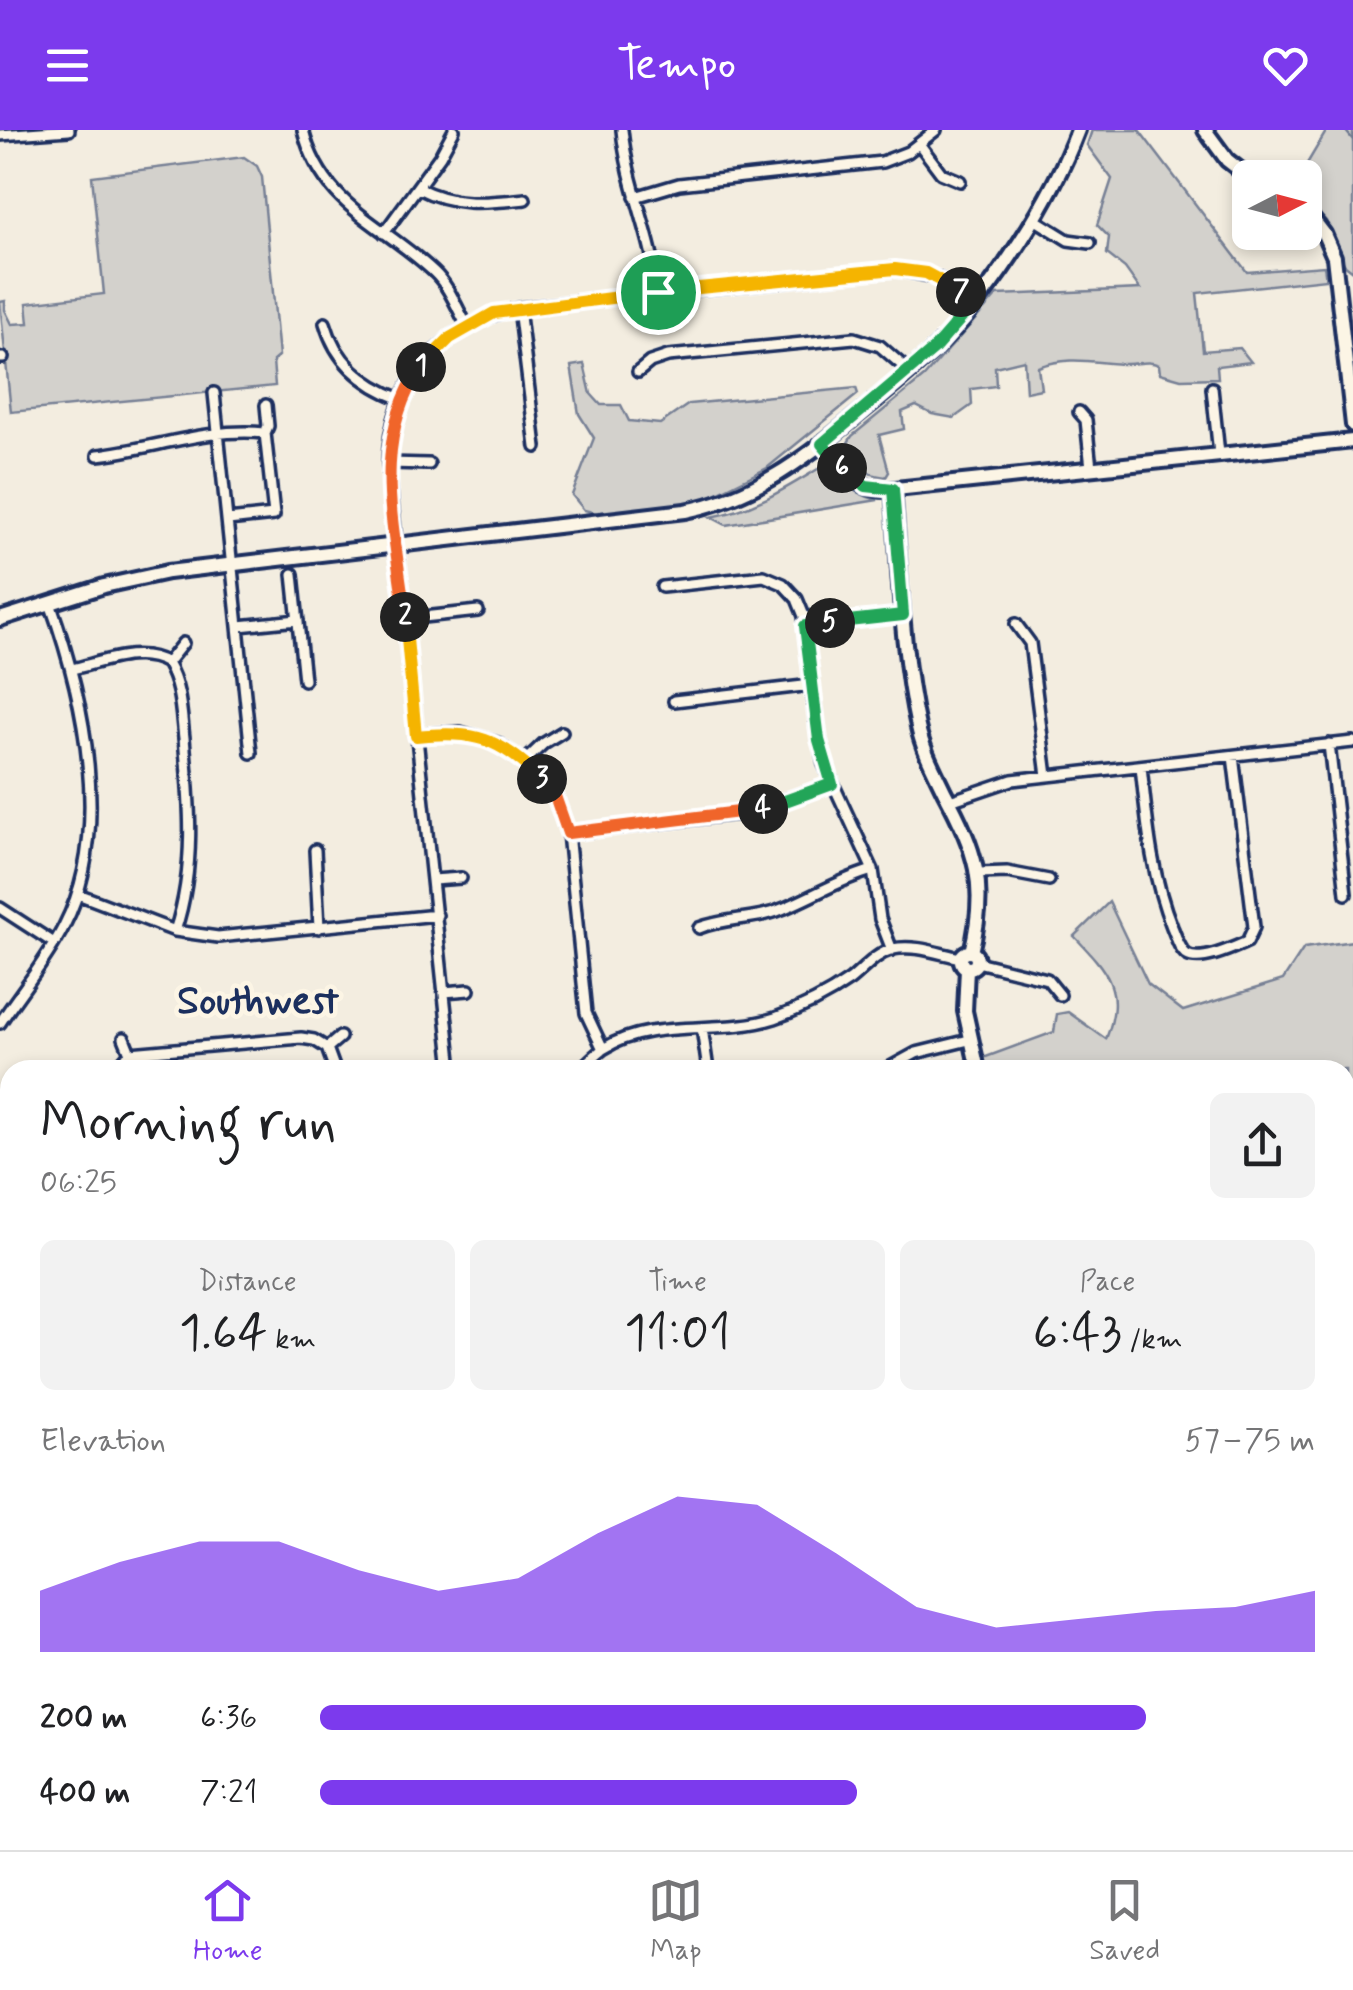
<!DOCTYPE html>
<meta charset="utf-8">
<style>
:root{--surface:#fff;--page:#f2f2f2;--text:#202124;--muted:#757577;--line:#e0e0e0;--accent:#7c3aed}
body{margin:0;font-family:Mynerve,sans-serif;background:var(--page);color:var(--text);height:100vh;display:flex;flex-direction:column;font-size:38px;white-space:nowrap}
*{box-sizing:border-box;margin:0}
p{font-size:32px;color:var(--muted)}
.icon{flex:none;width:55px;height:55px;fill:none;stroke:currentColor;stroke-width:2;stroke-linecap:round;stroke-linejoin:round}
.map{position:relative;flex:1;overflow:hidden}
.details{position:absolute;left:0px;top:930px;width:1355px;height:790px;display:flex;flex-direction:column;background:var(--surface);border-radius:30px 30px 0 0;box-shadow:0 5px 15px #0003}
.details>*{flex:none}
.needle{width:65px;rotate:84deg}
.fabs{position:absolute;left:1232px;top:30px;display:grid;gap:20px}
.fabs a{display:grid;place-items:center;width:90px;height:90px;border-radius:15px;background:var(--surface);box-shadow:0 5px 15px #0003;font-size:50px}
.pin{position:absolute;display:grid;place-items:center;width:85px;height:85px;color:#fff;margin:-42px;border:5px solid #fff;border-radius:50%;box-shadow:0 2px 10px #0007}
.km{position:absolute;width:50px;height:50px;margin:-25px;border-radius:50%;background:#222;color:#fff;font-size:28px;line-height:50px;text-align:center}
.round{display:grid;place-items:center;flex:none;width:105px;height:105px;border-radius:15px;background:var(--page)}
.summary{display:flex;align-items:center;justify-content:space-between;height:170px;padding:0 40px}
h1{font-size:55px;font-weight:600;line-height:75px}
.figures{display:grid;grid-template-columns:repeat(3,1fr);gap:15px;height:170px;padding:10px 40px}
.figures div{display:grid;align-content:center;border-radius:15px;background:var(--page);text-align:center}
.figures b{font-size:50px;font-weight:600}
.figures small{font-size:28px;font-weight:400}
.figures p{font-size:28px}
.chart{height:280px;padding:20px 40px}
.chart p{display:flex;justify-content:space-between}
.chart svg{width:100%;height:180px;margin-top:10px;fill:var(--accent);opacity:.7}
ul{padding:0 40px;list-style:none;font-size:32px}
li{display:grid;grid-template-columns:160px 120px 1fr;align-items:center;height:75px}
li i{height:25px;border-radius:12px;background:var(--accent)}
header{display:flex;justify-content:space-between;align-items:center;height:130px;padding:0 40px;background:var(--accent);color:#fff;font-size:45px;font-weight:600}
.menu{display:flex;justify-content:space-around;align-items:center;height:140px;border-top:2px solid var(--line);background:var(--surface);font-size:28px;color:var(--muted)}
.menu a{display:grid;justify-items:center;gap:5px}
.menu .active{color:var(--accent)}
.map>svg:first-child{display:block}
.green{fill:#d3d1cc;stroke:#778095;stroke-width:2.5}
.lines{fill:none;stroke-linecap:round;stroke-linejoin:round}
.stream{stroke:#707a91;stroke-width:2.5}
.street-casing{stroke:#1b2f5e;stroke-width:16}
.secondary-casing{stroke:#1b2f5e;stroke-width:20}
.street{stroke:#fcf5e5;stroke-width:9}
.secondary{stroke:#fcf5e5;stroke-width:12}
.split-1-casing{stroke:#fff;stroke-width:20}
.split-2-casing{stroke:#fff;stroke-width:20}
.split-3-casing{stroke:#fff;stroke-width:20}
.split-4-casing{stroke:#fff;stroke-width:20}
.split-5-casing{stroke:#fff;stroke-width:20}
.split-6-casing{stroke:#fff;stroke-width:20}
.split-7-casing{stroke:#fff;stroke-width:20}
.split-8-casing{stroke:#fff;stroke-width:20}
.split-1{stroke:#f5b400;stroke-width:12}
.split-2{stroke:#f0652b;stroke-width:12}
.split-3{stroke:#f5b400;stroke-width:12}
.split-4{stroke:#f0652b;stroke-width:12}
.split-5{stroke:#22a559;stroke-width:12}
.split-6{stroke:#22a559;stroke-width:12}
.split-7{stroke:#22a559;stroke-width:12}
.split-8{stroke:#f5b400;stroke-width:12}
.labels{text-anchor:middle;stroke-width:9;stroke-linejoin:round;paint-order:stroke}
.district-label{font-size:40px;font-weight:bold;fill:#1b2f5e;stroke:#fcf5e5}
</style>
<header><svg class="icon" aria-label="menu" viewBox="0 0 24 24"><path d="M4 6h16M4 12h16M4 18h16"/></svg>Tempo<svg class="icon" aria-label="heart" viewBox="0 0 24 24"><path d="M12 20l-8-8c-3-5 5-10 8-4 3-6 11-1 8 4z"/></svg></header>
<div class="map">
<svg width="1353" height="1720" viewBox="0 0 1353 1720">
<rect width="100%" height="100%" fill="#f3ede0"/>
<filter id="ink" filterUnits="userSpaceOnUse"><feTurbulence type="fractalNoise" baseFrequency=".01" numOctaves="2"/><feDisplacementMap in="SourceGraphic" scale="20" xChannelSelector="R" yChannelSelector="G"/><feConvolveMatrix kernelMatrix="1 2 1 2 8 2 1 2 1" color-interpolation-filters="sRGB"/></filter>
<g filter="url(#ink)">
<!-- green -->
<path class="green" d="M 1092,0 L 1139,0 L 1247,142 L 1324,136 L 1326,149 L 1197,163 L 1203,221 L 1240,218 L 1251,232 L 1217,236 L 1218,248 L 1181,249 L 1160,243 L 1159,235 C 1148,230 1139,234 1127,234 C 1094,233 1071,225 1038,237 L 1041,259 L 1026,262 L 1024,230 L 995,237 L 996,256 L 971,259 L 972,275 L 954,288 L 932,284 L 916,276 L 902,282 L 904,299 L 879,305 L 889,342 L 886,347 C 864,344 855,338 844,319 L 852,306 L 924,247 L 997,165 L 1140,159 L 1125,138 L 1107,124 L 1109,107 L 1097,95 L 1112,49 L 1087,15 Z
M 1327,0 L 1353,0 L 1353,141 L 1344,134 L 1326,91 L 1305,68 L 1305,48 L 1299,47 Z
M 244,27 L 257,36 L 262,47 L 279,226 L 273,231 L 275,256 L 11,282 L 0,172 L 5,171 L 5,180 L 12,194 L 29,193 L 27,173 L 104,164 L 92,46 Z
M 584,234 L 591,264 L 601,275 L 621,275 L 629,291 L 660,294 L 689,274 L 856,258 L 858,264 L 767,338 L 697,373 L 610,386 L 584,380 L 572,365 L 594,308 L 579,284 L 571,236 Z
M 818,339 C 841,345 847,363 878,370 L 726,395 L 711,387 C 752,380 783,360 818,339 Z
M 1109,772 L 1148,854 L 1183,881 L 1283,850 L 1304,818 L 1353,811 L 1353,977 L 1345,1000 L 1345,940 L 978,940 L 975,931 L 1054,902 L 1057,884 L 1068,882 L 1106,909 C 1125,860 1108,842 1074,806 Z"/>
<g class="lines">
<!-- stream -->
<path class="stream" d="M 1345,0 L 1353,10"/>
<defs>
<path id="street" d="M 303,0 C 322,76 382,93 434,142 C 449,156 457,178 467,196
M 622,0 C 628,59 652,103 658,162
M 0,5 L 69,0
M 920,15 L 941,43 L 960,51
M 418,58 C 455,77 486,73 525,69
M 635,67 L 679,54 L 882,32 L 908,22 L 936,0
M 1034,89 L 1068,110 L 1090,113
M 384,103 L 440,26 L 454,0
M 519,178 L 536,317
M 325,193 C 336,232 363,255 401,269
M 0,228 L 3,228
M 638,242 L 650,232 L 668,226 L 854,208 L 880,216 L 910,242
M 1212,258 L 1219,324
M 214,263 L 251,623
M 1079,282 L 1086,290 L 1091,338
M 98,325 C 153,319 208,297 265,303
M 388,333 L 429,334
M 228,390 L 274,385 L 265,303 L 268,296 L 266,275
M 293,444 L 304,550
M 662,457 L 764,446 L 783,454 L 797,469 L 804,486 L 816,591 L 824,634 L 873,740 L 880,789 L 892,820
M 405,489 L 478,481
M 1016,494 L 1030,513 L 1047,646
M 239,496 L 298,490
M 805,496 L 903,485
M 167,533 C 181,557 181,582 184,608 C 190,673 196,738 175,801
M 167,533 L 183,513
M 72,539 C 103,532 139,516 167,533
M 674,571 L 812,555
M 417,605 L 460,602 L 497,613 L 524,632 L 555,666 L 568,703 L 586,883 L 603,919
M 1329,614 L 1346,764
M 524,632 L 544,613 L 562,602
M 1141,636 C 1147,692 1151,745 1172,797 C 1176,806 1179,819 1187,825 C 1201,833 1233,818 1247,812 L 1254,797 L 1233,626
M 950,671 L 1012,650 L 1353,612
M 568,703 L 748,683 L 832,654
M 315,720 L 319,798
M 979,743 L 1007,742 L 1049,750
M 433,750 L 461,748
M 78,764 L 175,801 L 218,807 L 437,785
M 0,778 L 54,813
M 699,798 C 725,788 752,790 777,781 C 810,769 839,749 873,740
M 977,832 L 1047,849 L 1060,865
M 444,862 L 469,860
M 0,893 C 21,861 47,830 64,796 C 113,702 84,568 50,473
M 702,898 L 708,940
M 124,908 L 130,923
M 327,918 L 335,940
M 327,918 L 340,907
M 115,940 L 130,923 L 301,908 L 314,910 L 327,918
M 452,940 L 388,333 C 390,252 441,194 519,178 L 895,139 L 938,148 L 976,171
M 580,940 C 587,933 595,925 603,919 C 652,887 721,906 775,888 C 801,879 827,866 850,850 C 864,839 875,824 893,819 C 915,814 940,824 961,828
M 885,940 L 916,923 L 969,910
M 0,1032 L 10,1032
M 0,1174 L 10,1181
M 1345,1260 L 1353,1255
M 1345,1468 L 1353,1467
M 1345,1568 L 1353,1567
M 0,1625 L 10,1642
M 0,1687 L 10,1681
M 59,1710 L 64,1720
M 210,1710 L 210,1720
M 461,1710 L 462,1720
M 571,1710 L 572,1720
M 905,1710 L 906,1720
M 1006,1710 L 1007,1720
M 1102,1710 L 1103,1720
M 1205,1710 L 1206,1720
M 336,1720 L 365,1710"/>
<path id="secondary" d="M 1205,0 L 1227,30 L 1250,48
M 1305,79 L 1324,104 L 1334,127 L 1353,295
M 823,314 C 840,337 855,359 886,360 L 1353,311
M 893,359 C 900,438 901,520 918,597 C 923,620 934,640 944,661 C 976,721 988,755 971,822
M 0,489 L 104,456 L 168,442 L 685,381 C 753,368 805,329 856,286 C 886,262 916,238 943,211 C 995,158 1052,69 1078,0
M961 830a8 8 0 1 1 16 0a8 8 0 1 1-16 0Z
M 967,838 L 965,881 L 978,940
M 1353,986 L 1349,1017 L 1353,1054
M 729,1710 L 729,1720"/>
</defs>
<!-- street casing -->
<use href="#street" class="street-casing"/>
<!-- secondary casing -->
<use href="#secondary" class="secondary-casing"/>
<!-- street -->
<use href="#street" class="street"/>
<!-- secondary -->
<use href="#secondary" class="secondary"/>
</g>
</g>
<g class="lines" filter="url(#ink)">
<defs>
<path id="split-1" d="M 421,237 L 450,208 L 494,183 L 658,162"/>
<path id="split-2" d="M 405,487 C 396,400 368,315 421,237"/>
<path id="split-3" d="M 405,487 L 416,606 C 476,600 498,608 542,649"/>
<path id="split-4" d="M 542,649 L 555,666 L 568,703 L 763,679"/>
<path id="split-5" d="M 763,679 L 832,654 L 819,610 L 805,496 L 830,493"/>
<path id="split-6" d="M 830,493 L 903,485 L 893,359 L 866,356 L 842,338"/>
<path id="split-7" d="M 842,338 L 822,314 L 934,219 L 976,171 L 961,162"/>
<path id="split-8" d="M 658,162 L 895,139 L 926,143 L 961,162"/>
</defs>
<!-- split-1 casing -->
<use href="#split-1" class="split-1-casing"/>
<!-- split-2 casing -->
<use href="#split-2" class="split-2-casing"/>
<!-- split-3 casing -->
<use href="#split-3" class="split-3-casing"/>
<!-- split-4 casing -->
<use href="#split-4" class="split-4-casing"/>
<!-- split-5 casing -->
<use href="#split-5" class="split-5-casing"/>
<!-- split-6 casing -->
<use href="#split-6" class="split-6-casing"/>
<!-- split-7 casing -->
<use href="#split-7" class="split-7-casing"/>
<!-- split-8 casing -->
<use href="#split-8" class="split-8-casing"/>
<!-- split-1 -->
<use href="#split-1" class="split-1"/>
<!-- split-2 -->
<use href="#split-2" class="split-2"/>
<!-- split-3 -->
<use href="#split-3" class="split-3"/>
<!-- split-4 -->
<use href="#split-4" class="split-4"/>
<!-- split-5 -->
<use href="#split-5" class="split-5"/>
<!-- split-6 -->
<use href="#split-6" class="split-6"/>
<!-- split-7 -->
<use href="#split-7" class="split-7"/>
<!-- split-8 -->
<use href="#split-8" class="split-8"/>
</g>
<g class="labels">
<!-- district labels -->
<g class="district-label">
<text x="258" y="883">Southwest</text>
</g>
</g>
</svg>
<div class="fabs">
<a><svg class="needle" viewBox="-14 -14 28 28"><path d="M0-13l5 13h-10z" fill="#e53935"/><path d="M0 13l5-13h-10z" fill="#757577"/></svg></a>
</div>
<div class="pin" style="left:658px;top:162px;background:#1e9e55"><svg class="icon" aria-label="arrive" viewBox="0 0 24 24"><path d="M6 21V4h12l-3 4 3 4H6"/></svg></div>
<b class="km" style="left:421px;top:237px">1</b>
<b class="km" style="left:405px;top:487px">2</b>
<b class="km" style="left:542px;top:649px">3</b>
<b class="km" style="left:763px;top:679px">4</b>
<b class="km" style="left:830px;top:493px">5</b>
<b class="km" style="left:842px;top:338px">6</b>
<b class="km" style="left:961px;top:162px">7</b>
<section class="details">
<div class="summary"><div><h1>Morning run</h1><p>06:25</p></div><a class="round"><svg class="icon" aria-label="share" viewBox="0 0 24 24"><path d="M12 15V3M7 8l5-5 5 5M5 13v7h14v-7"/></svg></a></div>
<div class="figures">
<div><p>Distance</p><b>1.64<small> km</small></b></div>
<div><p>Time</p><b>11:01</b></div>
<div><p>Pace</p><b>6:43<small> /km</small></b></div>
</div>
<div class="chart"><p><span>Elevation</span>57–75 m</p>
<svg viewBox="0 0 160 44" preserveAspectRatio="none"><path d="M0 44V29L10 22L20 17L30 17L40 24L50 29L60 26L70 15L80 6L90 8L100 20L110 33L120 38L130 36L140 34L150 33L160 29V44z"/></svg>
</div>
<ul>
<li><b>200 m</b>6:36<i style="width:83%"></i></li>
<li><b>400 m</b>7:21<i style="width:54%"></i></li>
</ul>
</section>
</div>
<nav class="menu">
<a class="active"><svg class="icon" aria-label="home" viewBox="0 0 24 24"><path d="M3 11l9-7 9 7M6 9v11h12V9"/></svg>Home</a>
<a><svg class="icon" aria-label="map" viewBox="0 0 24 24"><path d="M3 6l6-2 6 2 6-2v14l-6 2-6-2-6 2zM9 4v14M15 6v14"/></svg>Map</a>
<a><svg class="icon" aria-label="saved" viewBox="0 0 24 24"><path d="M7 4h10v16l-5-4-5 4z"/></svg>Saved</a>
</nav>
